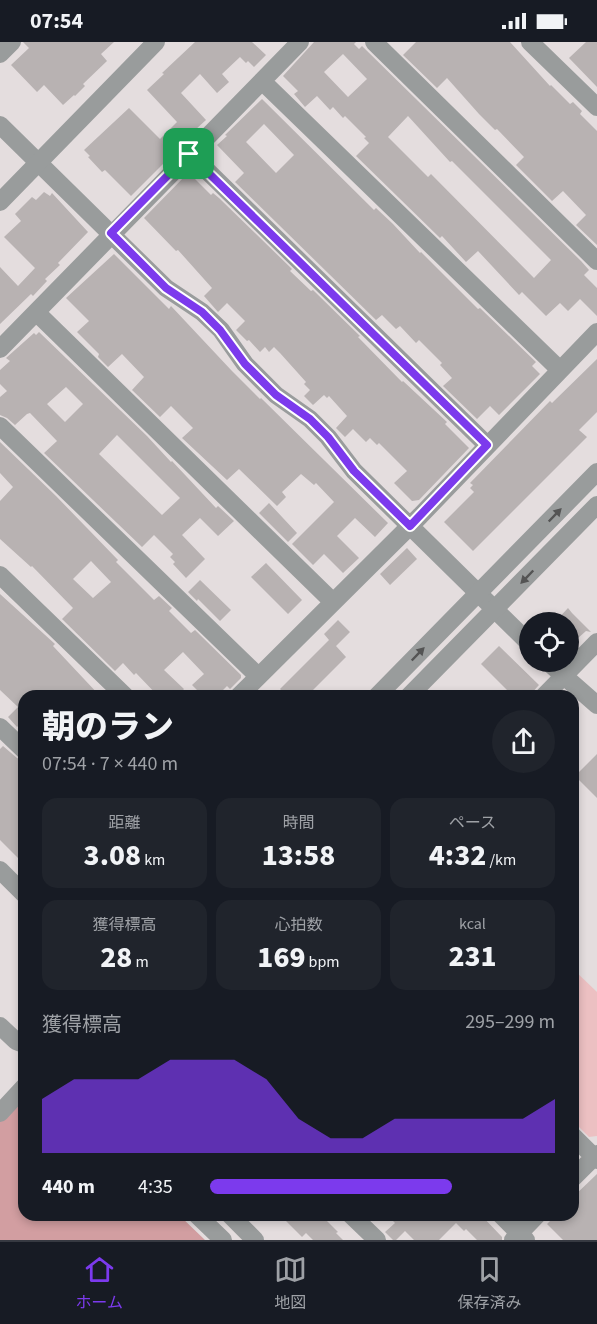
<!DOCTYPE html>
<html lang="ja">
<meta charset="utf-8">
<style>
:root{--surface:#171b24;--page:#20242c;--text:#f1f3f6;--muted:#9ea1a6;--line:#363941;--accent:#7c3aed}
body{margin:0;font-family:"Source Sans 3","Noto Sans JP",sans-serif;background:var(--page);color:var(--text);height:100vh;display:flex;flex-direction:column;font-size:22px;white-space:nowrap}
*{box-sizing:border-box;margin:0}
p{font-size:20px;color:var(--muted)}
.icon{flex:none;width:33px;height:33px;fill:none;stroke:currentColor;stroke-width:2;stroke-linecap:round;stroke-linejoin:round}
.map{position:relative;flex:1;overflow:hidden}
.panel{position:absolute;left:18px;top:648px;width:561px;height:531px;display:flex;flex-direction:column;background:var(--surface);border-radius:18px;box-shadow:0 3px 9px #0003}
.panel>*{flex:none}
.tools{position:absolute;left:519px;top:570px;display:grid;gap:12px}
.tools a{display:grid;place-items:center;width:60px;height:60px;border-radius:50%;background:var(--surface);box-shadow:0 3px 9px #0003;font-size:30px}
.pin{position:absolute;display:grid;place-items:center;width:51px;height:51px;color:#fff;margin:-26px;border-radius:12px;box-shadow:0 3px 9px #0006}
.round{display:grid;place-items:center;flex:none;width:63px;height:63px;border-radius:32px;background:var(--page)}
.headline{display:flex;align-items:center;justify-content:space-between;height:102px;padding:0 24px}
h1{font-size:33px;font-weight:800;line-height:45px}
.stats{display:grid;grid-template-columns:repeat(3,1fr);gap:9px;height:102px;padding:6px 24px}
.stats div{display:grid;align-content:center;border-radius:15px;background:var(--page);text-align:center}
.stats b{font-size:30px;font-weight:800}
.stats small{font-size:16px;font-weight:400}
.stats p{font-size:16px}
.chart{height:168px;padding:12px 24px}
.chart p{display:flex;justify-content:space-between}
.chart svg{width:100%;height:108px;margin-top:6px;fill:var(--accent);opacity:.7}
ul{padding:0 24px;list-style:none;font-size:20px}
li{display:grid;grid-template-columns:96px 72px 1fr;align-items:center;height:45px}
li i{height:15px;border-radius:8px;background:var(--accent)}
.status{display:flex;justify-content:space-between;align-items:center;height:42px;padding:0 30px;background:var(--surface);direction:ltr}
.status svg{height:16px;fill:currentColor}
.tabs{display:flex;justify-content:space-around;align-items:center;height:84px;border-top:2px solid var(--line);background:var(--surface);font-size:16px;color:var(--muted)}
.tabs a{display:grid;justify-items:center;gap:3px}
.tabs .current{color:var(--accent)}
.map>svg:first-child{display:block}
.green{fill:#ecc0c2}
.forest{fill:#d29ea1}
.building{fill:#b8b2b2;fill-rule:evenodd}
.lines{fill:none;stroke-linecap:round;stroke-linejoin:round}
.minor{stroke:#999c9c;stroke-width:18}
.tertiary{stroke:#999c9c;stroke-width:18}
.oneway{fill:#545454}
.route-casing{stroke:#fff;stroke-width:12}
.route{stroke:#7c3aed;stroke-width:8}
</style>
<div class="status"><b>07:54</b><svg viewBox="0 0 49 12"><path d="M0 12V9h3v3zM5 12V6h3v6zM10 12V3h3v9zM15 12V0h3v12zM26 1h20v11H26zM47 4h2v5h-2z"/></svg></div>
<div class="map">
<svg width="597" height="1198" viewBox="0 0 597 1198">
<rect width="100%" height="100%" fill="#e4ddde"/>
<!-- green -->
<path class="green" d="M 573,927 L 597,950 L 597,1094 L 589,1095 L 573,1079 Z"/>
<!-- forest -->
<path class="forest" d="M 24,1056 L 24,1173 L 179,1173 L 205,1198 L 0,1198 L 0,1078 Z"/>
<!-- building -->
<path class="building" d="M 23,0 L 114,0 L 101,12 L 107,19 L 83,42 L 85,44 L 75,54 L 74,53 L 63,63 L 44,43 L 37,50 L 11,23 L 29,6 Z
M 195,0 L 252,0 L 266,13 L 254,25 L 248,19 L 246,21 L 240,15 L 222,32 L 229,40 L 217,51 L 200,32 L 181,51 L 206,78 L 172,109 L 174,111 L 131,154 L 105,128 L 102,130 L 88,115 L 90,114 L 84,108 L 129,66 L 160,97 L 177,80 L 147,48 L 164,32 L 162,31 Z
M 314,0 L 356,0 L 354,2 L 359,7 L 362,4 L 581,219 L 589,228 L 584,233 L 597,246 L 597,274 L 580,257 L 568,269 L 560,261 L 546,274 L 522,250 L 519,253 L 478,209 L 466,220 L 442,194 L 440,196 L 356,114 L 369,101 L 364,96 L 366,95 L 345,74 L 343,76 L 333,65 L 330,68 L 317,54 L 305,65 L 294,52 L 298,49 L 283,34 ZM 343,12 L 367,37 L 348,55 L 324,30 ZM 408,74 L 450,120 L 452,119 L 551,218 L 534,236 L 431,132 L 428,135 L 388,95 Z
M 416,0 L 510,0 L 550,44 L 551,43 L 570,62 L 573,60 L 582,69 L 580,72 L 597,89 L 597,203 L 576,183 L 586,173 L 563,149 L 552,159 L 516,123 L 524,115 L 497,87 L 495,88 L 479,72 L 447,36 L 437,46 L 403,13 Z
M 586,0 L 597,0 L 597,45 L 569,16 Z
M 262,57 L 374,168 L 376,166 L 393,182 L 420,211 L 421,210 L 478,267 L 480,266 L 536,320 L 532,324 L 540,332 L 499,373 L 490,364 L 477,377 L 443,344 L 452,336 L 440,323 L 442,321 L 419,298 L 416,301 L 400,284 L 396,287 L 382,273 L 376,278 L 235,140 L 244,131 L 217,103 L 227,94 L 225,93 ZM 264,82 L 294,113 L 276,131 L 246,100 Z
M 187,132 L 191,137 L 193,135 L 211,153 L 213,151 L 219,156 L 292,227 L 290,229 L 311,249 L 313,248 L 360,294 L 358,295 L 402,340 L 403,339 L 447,380 L 445,382 L 469,406 L 419,458 L 412,459 L 394,441 L 407,429 L 379,401 L 377,403 L 370,396 L 366,400 L 353,387 L 345,395 L 336,386 L 347,374 L 329,354 L 327,356 L 324,353 L 313,363 L 304,354 L 310,348 L 304,342 L 306,340 L 280,311 L 274,305 L 269,310 L 265,305 L 260,310 L 249,298 L 247,299 L 236,288 L 245,279 L 227,261 L 218,270 L 204,254 L 212,246 L 178,208 L 176,209 L 144,176 Z
M 44,150 L 50,154 L 52,151 L 88,190 L 58,221 L 60,223 L 45,237 L 47,239 L 33,254 L 31,252 L 0,282 L 0,225 L 18,244 L 35,226 L 4,195 L 21,179 L 15,172 L 32,155 L 36,158 Z
M 114,212 L 169,267 L 171,264 L 232,329 L 260,357 L 261,356 L 388,481 L 375,495 L 355,476 L 337,494 L 359,516 L 343,531 L 324,512 L 313,523 L 292,502 L 334,460 L 316,441 L 314,443 L 301,432 L 282,450 L 286,455 L 277,464 L 239,427 L 227,438 L 182,396 L 193,386 L 171,364 L 160,375 L 132,348 L 144,335 L 122,312 L 108,325 L 98,315 L 99,312 L 77,290 L 89,279 L 66,256 Z
M 39,290 L 147,394 L 171,420 L 172,419 L 216,466 L 218,464 L 234,479 L 218,494 L 200,476 L 182,493 L 205,517 L 186,536 L 173,522 L 175,520 L 170,515 L 173,512 L 154,493 L 142,505 L 44,411 L 57,399 L 30,371 L 27,372 L 15,383 L 7,376 L 0,373 L 0,355 L 7,349 L 0,342 L 0,328 L 10,319 L 6,316 L 34,291 L 36,293 ZM 66,345 L 83,362 L 65,380 L 47,362 ZM 117,393 L 180,456 L 162,473 L 99,412 Z
M 597,317 L 597,370 L 579,388 L 587,395 L 473,509 L 444,480 L 474,450 L 470,446 L 473,443 L 470,441 L 550,359 L 552,361 Z
M 0,400 L 56,454 L 118,518 L 116,520 L 154,558 L 159,554 L 172,566 L 169,569 L 191,591 L 195,588 L 241,633 L 241,636 L 230,647 L 227,644 L 217,654 L 203,654 L 192,643 L 204,632 L 183,610 L 164,628 L 184,647 L 178,654 L 158,654 L 136,631 L 134,633 L 123,621 L 115,629 L 62,577 L 73,566 L 32,524 L 31,525 L 0,497 L 0,459 L 13,445 L 0,431 ZM 91,519 L 111,540 L 93,556 L 73,537 Z
M 269,461 L 297,491 L 288,500 L 259,471 Z
M 407,506 L 417,517 L 390,543 L 380,532 Z
M 266,521 L 302,558 L 288,572 L 251,535 Z
M 200,538 L 231,568 L 220,579 L 198,557 L 197,559 L 188,550 Z
M 0,552 L 55,602 L 53,604 L 100,654 L 24,654 L 24,678 L 17,685 L 8,675 L 18,665 L 0,648 Z
M 568,566 L 572,571 L 591,590 L 586,589 L 577,597 L 568,588 L 568,580 L 555,580 Z
M 338,578 L 350,590 L 336,604 L 346,615 L 307,654 L 287,654 L 280,647 L 329,598 L 324,592 Z
M 499,604 L 539,643 L 529,654 L 513,654 L 481,622 Z
M 3,704 L 17,716 L 24,719 L 24,822 L 0,798 L 0,707 Z
M 597,712 L 597,756 L 575,734 Z
M 597,1132 L 597,1198 L 563,1198 L 547,1182 L 556,1173 L 573,1173 L 573,1155 Z
M 280,1173 L 321,1173 L 338,1190 L 336,1191 L 343,1198 L 313,1198 L 306,1191 L 302,1195 Z
M 387,1173 L 481,1173 L 502,1195 L 502,1198 L 477,1198 L 466,1187 L 464,1189 L 456,1181 L 439,1198 L 414,1198 L 405,1189 L 396,1198 L 393,1198 L 385,1190 L 395,1181 Z"/>
<g class="lines">
<!-- minor -->
<path class="minor" d="M 374,0 L 597,219
M 0,12 L 12,0
M 262,39 L 560,328
M 0,83 L 166,246 L 202,270 L 221,288 L 245,322 L 276,353 L 310,377 L 328,395 L 354,429 L 530,602
M 190,112 L 487,403
M 36,270 L 333,560
M 0,307 L 300,0
M 0,384 L 258,634
M 0,533 L 125,654
M 548,620 L 597,663
M 239,654 L 420,474 L 597,290
M 544,654 L 597,600
M 0,685 L 24,708
M 0,828 L 24,852
M 0,1071 L 24,1045
M 573,1094 L 597,1118
M 573,1136 L 597,1112
M 351,1173 L 377,1198
M 501,1173 L 526,1198
M 513,1198 L 537,1173"/>
<!-- tertiary -->
<path class="tertiary" d="M 530,0 L 597,65
M 0,160 L 156,0
M 377,654 L 597,430
M 409,654 L 597,463
M 0,984 L 16,999 L 24,1002
M 197,1173 L 223,1198
M 230,1173 L 255,1198"/>
</g>
<!-- one-way arrows -->
<defs><path id="oneway-solid" d="M-6-.8H1V-3.2L6.5 0L1 3.2V.8H-6Z" transform="scale(1.5)"/></defs>
<g class="oneway">
<use href="#oneway-solid" transform="translate(555 473) rotate(-46)"/>
<use href="#oneway-solid" transform="translate(527 535) rotate(134)"/>
<use href="#oneway-solid" transform="translate(418 612) rotate(-46)"/>
</g>
<g class="lines">
<defs>
<path id="route" d="M 189,112 L 487,403 L 410,484 L 354,429 L 328,395 L 310,377 L 276,353 L 245,322 L 220,288 L 202,270 L 166,246 L 111,191 Z"/>
</defs>
<!-- route casing -->
<use href="#route" class="route-casing"/>
<!-- route -->
<use href="#route" class="route"/>
</g>
</svg>
<div class="tools">
<a><svg class="icon" aria-label="locate" viewBox="0 0 24 24"><circle cx="12" cy="12" r="6"/><path d="M12 2v4M12 18v4M2 12h4M18 12h4"/></svg></a>
</div>
<div class="pin" style="left:189px;top:112px;background:#1e9e55"><svg class="icon" aria-label="arrive" viewBox="0 0 24 24"><path d="M6 21V4h12l-3 4 3 4H6"/></svg></div>
<section class="panel">
<div class="headline"><div><h1>朝のラン</h1><p>07:54 · 7 × 440 m</p></div><a class="round"><svg class="icon" aria-label="share" viewBox="0 0 24 24"><path d="M12 15V3M7 8l5-5 5 5M5 13v7h14v-7"/></svg></a></div>
<div class="stats">
<div><p>距離</p><b>3.08<small> km</small></b></div>
<div><p>時間</p><b>13:58</b></div>
<div><p>ペース</p><b>4:32<small> /km</small></b></div>
</div>
<div class="stats">
<div><p>獲得標高</p><b>28<small> m</small></b></div>
<div><p>心拍数</p><b>169<small> bpm</small></b></div>
<div><p>kcal</p><b>231</b></div>
</div>
<div class="chart"><p><span>獲得標高</span>295–299 m</p>
<svg viewBox="0 0 160 44" preserveAspectRatio="none"><path d="M0 44V22L10 14L20 14L30 14L40 6L50 6L60 6L70 14L80 30L90 38L100 38L110 30L120 30L130 30L140 30L150 30L160 22V44z"/></svg>
</div>
<ul>
<li><b>440 m</b>4:35<i style="width:70%"></i></li>
</ul>
</section>
</div>
<nav class="tabs">
<a class="current"><svg class="icon" aria-label="home" viewBox="0 0 24 24"><path d="M3 11l9-7 9 7M6 9v11h12V9"/></svg>ホーム</a>
<a><svg class="icon" aria-label="map" viewBox="0 0 24 24"><path d="M3 6l6-2 6 2 6-2v14l-6 2-6-2-6 2zM9 4v14M15 6v14"/></svg>地図</a>
<a><svg class="icon" aria-label="saved" viewBox="0 0 24 24"><path d="M7 4h10v16l-5-4-5 4z"/></svg>保存済み</a>
</nav>
